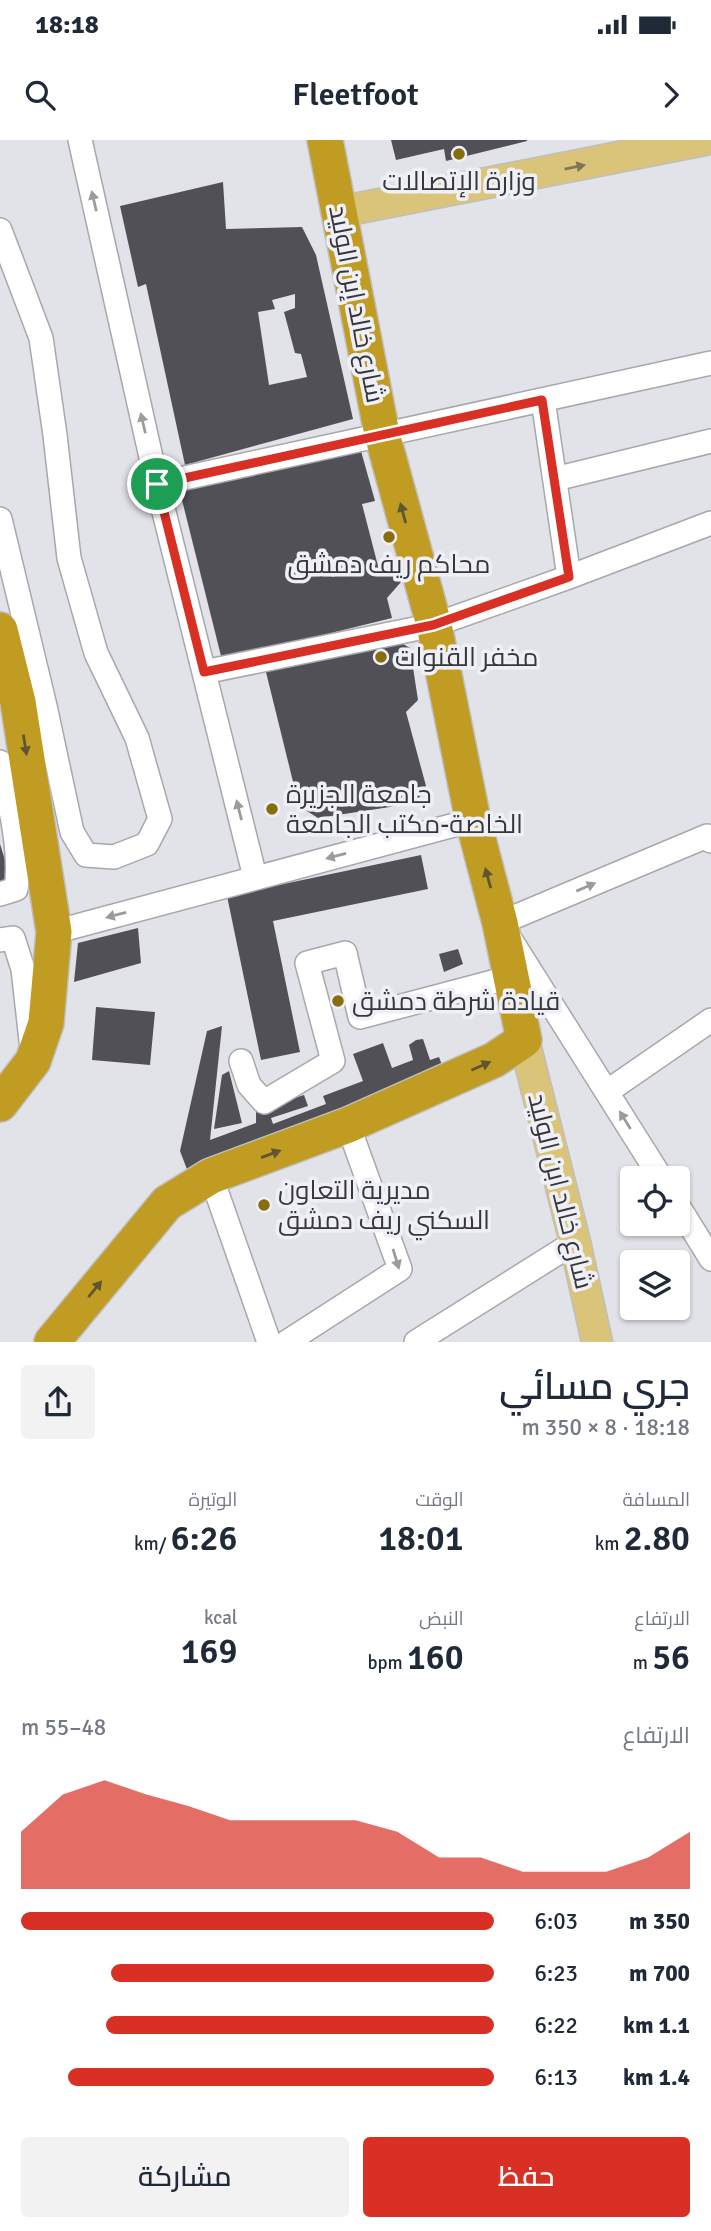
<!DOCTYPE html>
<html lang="ar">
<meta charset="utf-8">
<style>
:root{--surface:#fff;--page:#f2f2f3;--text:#1f2937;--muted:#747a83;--accent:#d93025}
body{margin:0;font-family:Signika,Cairo,sans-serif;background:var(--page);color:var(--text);direction:rtl;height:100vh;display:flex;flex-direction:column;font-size:26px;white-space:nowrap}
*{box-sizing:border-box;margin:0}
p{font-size:23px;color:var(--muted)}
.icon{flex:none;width:38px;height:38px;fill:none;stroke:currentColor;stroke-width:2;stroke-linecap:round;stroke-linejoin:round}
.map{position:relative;height:1202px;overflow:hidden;direction:ltr}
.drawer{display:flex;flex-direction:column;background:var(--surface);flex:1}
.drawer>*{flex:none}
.buttons{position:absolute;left:620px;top:1026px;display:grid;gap:14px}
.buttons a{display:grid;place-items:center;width:70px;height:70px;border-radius:7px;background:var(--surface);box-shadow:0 2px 5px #0004;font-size:35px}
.pin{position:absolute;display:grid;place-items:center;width:60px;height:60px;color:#fff;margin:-30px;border:4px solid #fff;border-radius:50%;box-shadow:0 2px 7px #0007}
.round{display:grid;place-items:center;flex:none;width:74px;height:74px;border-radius:7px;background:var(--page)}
.head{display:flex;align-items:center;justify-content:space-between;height:119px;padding:0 21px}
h1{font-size:38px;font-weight:600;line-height:52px}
.figures{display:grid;grid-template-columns:repeat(3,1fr);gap:10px;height:119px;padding:7px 21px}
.figures div{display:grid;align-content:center}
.figures b{font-size:35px;font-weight:600}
.figures small{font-size:19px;font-weight:400}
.figures p{font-size:19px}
.chart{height:196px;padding:14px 21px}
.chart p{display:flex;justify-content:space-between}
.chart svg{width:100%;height:126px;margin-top:7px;fill:var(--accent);opacity:.7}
.cta{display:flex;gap:14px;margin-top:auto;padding:14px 21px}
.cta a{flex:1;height:80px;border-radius:7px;background:var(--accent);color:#fff;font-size:28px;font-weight:600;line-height:80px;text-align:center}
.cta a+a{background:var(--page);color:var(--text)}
ul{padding:0 21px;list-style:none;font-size:23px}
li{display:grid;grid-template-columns:112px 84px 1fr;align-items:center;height:52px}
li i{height:18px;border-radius:9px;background:var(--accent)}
.status{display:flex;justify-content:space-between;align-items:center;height:49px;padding:0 35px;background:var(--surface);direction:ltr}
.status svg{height:19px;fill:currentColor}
header{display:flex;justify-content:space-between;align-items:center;height:91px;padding:0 21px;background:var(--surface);font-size:32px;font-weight:600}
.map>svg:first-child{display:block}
.building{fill:#505056;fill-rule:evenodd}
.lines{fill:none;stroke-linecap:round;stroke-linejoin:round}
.minor-casing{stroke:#a7a7ae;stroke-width:26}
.major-casing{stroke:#bfbfc0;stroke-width:33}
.highway-casing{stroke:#bfbfc0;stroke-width:38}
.minor{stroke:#fff;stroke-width:23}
.major{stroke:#d9c47a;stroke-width:30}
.highway{stroke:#c09c22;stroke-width:35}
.oneway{fill:#807657}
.oneway2{fill:#9b9b9c}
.oneway3{fill:#605533}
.route-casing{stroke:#fff;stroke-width:14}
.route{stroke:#d93025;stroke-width:9}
.poi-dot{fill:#886d0c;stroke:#eff0f7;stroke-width:2.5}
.labels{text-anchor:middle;stroke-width:7;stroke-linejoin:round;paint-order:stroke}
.poi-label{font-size:26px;fill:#37373a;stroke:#eff0f7;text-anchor:start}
.street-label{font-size:26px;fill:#37373a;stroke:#eff0f7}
</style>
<div class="status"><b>18:18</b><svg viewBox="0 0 49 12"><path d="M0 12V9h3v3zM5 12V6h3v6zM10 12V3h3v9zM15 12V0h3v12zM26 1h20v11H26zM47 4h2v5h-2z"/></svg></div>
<header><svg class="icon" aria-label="forward" viewBox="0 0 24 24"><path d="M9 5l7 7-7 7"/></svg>Fleetfoot<svg class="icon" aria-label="search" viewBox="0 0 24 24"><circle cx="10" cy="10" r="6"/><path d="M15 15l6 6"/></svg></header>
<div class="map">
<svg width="711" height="1202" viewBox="0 0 711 1202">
<rect width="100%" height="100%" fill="#e2e2e9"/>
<!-- building -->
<path class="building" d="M 391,0 L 527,0 L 527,1 L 446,21 L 444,9 L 396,20 Z
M 223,42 L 226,89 L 302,87 L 316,115 L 353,279 L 185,325 L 146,144 L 138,147 L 120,66 ZM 295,154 L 295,168 L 284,172 L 295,213 L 301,214 L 307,237 L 269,245 L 258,172 L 275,169 L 272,160 Z
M 361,311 L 375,361 L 362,364 L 378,426 L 396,421 L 401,442 L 387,458 L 392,478 L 222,520 L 179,348 Z
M 398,501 L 410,508 L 418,560 L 406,572 L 426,646 L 416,663 L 318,678 L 299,666 L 264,524 Z
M 0,704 L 11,739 L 0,742 Z
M 421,715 L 428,749 L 273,781 L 300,912 L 261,920 L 227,756 Z
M 138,788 L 141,823 L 74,842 L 78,803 Z
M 458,809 L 463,824 L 444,832 L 439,814 Z
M 96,867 L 155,872 L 150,925 L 92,920 Z
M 222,886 L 210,1000 L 256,983 L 256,970 L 304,955 L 308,966 L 271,978 L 273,984 L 326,964 L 323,956 L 363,941 L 353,914 L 383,903 L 392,928 L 413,920 L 409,905 L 416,900 L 423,899 L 430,920 L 439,917 L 447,938 L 188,1032 L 180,1011 L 207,891 Z
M 229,931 L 242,983 L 214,989 L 222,935 Z"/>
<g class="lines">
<defs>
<path id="minor" d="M 80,0 L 157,344 L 255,737
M 0,90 L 41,198 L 55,295 L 69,418 L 96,513 L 137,598 L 160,679 L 147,704 L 114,717 L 86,715 L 72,692 L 45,566 L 0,379
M 543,260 L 569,437
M 555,339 L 711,301
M 157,344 L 711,223
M 204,532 L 434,485 L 569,437 L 711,383
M 0,622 C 9,660 22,710 16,749 L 0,754
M 54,792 L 473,680
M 0,800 L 13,798 L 23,829 L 32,909
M 241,921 L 249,945 L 264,962 L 333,921 L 307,823 L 345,813 L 360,877 L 511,837
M 608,951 L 711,880
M 211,1036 L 269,1202
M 661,1038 L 500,783 L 707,696 L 711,701
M 677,1064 L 711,1119
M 287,1202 L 400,1129 L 348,985
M 416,1202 L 575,1102"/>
<path id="major" d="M 339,72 L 705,0
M 524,900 L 575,1102 L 597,1202"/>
<path id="highway" d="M 0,490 L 18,562 L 54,792 L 46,883 L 33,921 L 0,964
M 52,1202 L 167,1063 L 211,1036 L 348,985 L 494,920 L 524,900 L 500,783 L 473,680 L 434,485 L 382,294 L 325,0"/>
</defs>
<!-- minor casing -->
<use href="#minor" class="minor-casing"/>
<!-- major casing -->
<use href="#major" class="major-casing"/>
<!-- highway casing -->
<use href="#highway" class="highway-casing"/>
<!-- minor -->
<use href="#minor" class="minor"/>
<!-- major -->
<use href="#major" class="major"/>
<!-- highway -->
<use href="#highway" class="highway"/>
</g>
<!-- one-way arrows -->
<defs><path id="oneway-solid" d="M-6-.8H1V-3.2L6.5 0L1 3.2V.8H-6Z" transform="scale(1.75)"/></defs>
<use class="oneway" href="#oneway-solid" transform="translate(575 27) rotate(-11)"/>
<g class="oneway2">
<use href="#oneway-solid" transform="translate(94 61) rotate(-103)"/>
<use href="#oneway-solid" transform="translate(143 283) rotate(-103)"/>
<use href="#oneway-solid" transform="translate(239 670) rotate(-104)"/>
<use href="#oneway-solid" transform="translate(336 716) rotate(165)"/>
<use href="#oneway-solid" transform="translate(586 747) rotate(-23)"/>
<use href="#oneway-solid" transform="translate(116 775) rotate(165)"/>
<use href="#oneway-solid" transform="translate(625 980) rotate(-122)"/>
<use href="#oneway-solid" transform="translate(396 1119) rotate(73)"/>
</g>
<g class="oneway3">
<use href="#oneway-solid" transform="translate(403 373) rotate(-105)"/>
<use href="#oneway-solid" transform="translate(25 605) rotate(81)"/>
<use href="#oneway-solid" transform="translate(488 738) rotate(-105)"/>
<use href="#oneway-solid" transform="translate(481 926) rotate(-24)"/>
<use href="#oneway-solid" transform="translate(271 1014) rotate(-20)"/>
<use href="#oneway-solid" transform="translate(95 1149) rotate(-51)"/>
</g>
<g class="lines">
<defs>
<path id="route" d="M 542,260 L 569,437 L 433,485 L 204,532 L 157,344 Z"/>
</defs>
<!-- route casing -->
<use href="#route" class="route-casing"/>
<!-- route -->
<use href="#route" class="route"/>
</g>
<!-- markers -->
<g class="poi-dot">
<circle cx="459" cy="14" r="7"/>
<circle cx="389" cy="397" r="7"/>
<circle cx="381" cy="517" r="7"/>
<circle cx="272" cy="669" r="7"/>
<circle cx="338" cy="861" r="7"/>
<circle cx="264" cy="1065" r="7"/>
</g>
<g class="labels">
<!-- poi labels -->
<g class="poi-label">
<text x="459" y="50" text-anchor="middle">وزارة الإتصالات</text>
<text x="389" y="433" text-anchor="middle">محاكم ريف دمشق</text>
<text x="395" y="526">مخفر القنوات</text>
<text x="286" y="663">جامعة الجزيرة<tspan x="286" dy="30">الخاصة-مكتب الجامعة</tspan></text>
<text x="352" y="870">قيادة شرطة دمشق</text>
<text x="278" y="1059">مديرية التعاون<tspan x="278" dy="30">السكني ريف دمشق</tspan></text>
</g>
<!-- street labels -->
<g class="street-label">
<text transform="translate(357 164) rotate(79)" y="9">شارع خالد إبن الوليد</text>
<text transform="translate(561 1051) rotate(76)" y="9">شارع خالد ابن الوليد</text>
</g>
</g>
</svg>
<div class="buttons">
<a><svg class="icon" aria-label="locate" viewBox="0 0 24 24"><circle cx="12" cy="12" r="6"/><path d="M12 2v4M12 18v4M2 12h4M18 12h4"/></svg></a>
<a><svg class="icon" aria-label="layers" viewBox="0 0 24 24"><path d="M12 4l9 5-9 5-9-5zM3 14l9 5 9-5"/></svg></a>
</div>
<div class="pin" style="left:157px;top:344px;background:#1e9e55"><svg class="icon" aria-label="arrive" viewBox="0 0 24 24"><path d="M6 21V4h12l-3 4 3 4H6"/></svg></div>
</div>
<section class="drawer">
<div class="head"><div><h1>جري مسائي</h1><p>18:18 · 8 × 350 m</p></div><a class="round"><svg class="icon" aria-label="share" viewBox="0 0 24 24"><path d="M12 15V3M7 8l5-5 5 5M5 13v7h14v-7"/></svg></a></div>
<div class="figures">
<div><p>المسافة</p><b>2.80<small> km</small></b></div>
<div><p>الوقت</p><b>18:01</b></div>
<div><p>الوتيرة</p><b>6:26<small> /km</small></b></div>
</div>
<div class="figures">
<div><p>الارتفاع</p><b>56<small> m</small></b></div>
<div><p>النبض</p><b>160<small> bpm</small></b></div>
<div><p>kcal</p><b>169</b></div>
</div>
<div class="chart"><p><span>الارتفاع</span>48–55 m</p>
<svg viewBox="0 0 160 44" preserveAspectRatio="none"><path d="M0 44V24L10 11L20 6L30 11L40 15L50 20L60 20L70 20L80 20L90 24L100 33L110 33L120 38L130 38L140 38L150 33L160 24V44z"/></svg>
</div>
<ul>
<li><b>350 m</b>6:03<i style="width:100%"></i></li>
<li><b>700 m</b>6:23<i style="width:81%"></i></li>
<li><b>1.1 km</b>6:22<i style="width:82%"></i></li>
<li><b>1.4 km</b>6:13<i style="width:90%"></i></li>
</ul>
<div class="cta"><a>حفظ</a><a>مشاركة</a></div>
</section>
